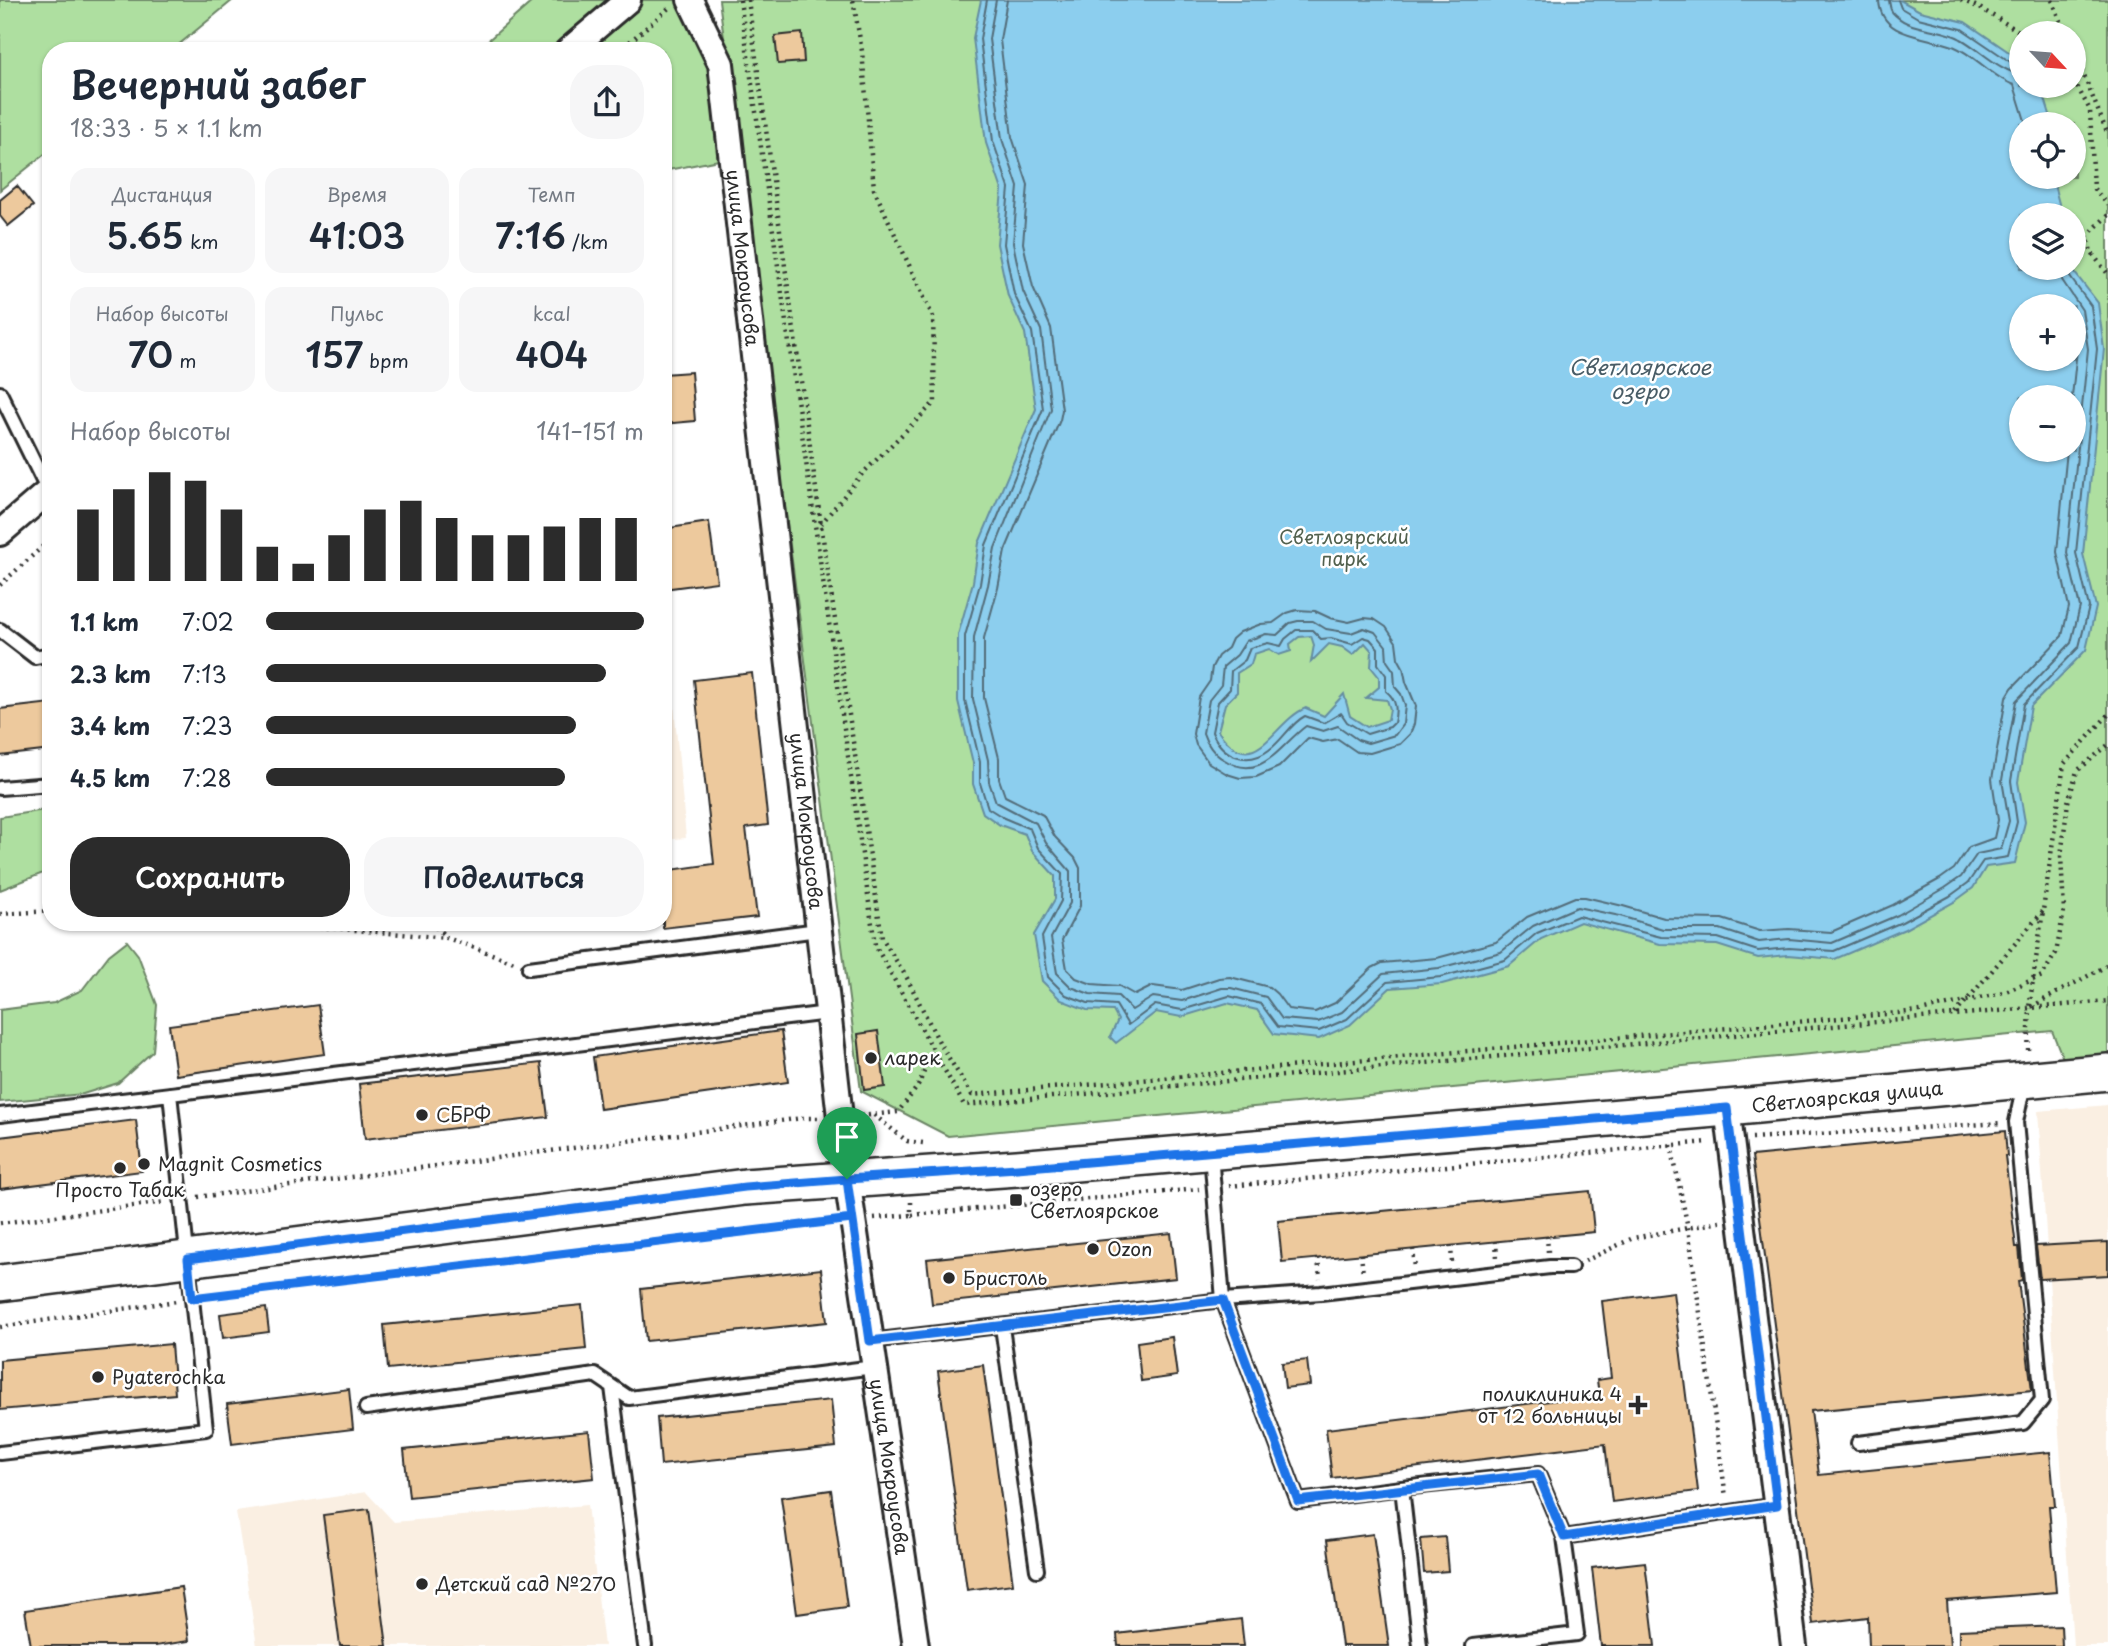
<!DOCTYPE html>
<html lang="ru">
<meta charset="utf-8">
<style>
:root{--surface:#fff;--page:#f6f6f7;--text:#1f2937;--muted:#747a83;--accent:#2b2b2b}
body{margin:0;font-family:"Playpen Sans",sans-serif;background:var(--page);color:var(--text);height:100vh;display:flex;flex-direction:column;font-size:26px;white-space:nowrap}
*{box-sizing:border-box;margin:0}
p{font-size:23px;color:var(--muted)}
.icon{flex:none;width:38px;height:38px;fill:none;stroke:currentColor;stroke-width:2;stroke-linecap:round;stroke-linejoin:round}
.map{position:relative;flex:1;overflow:hidden}
.details{position:absolute;left:42px;top:42px;width:630px;height:889px;display:flex;flex-direction:column;background:var(--surface);border-radius:28px;box-shadow:0 2px 5px #0004}
.details>*{flex:none}
.needle{width:46px;rotate:116deg}
.tools{position:absolute;left:2009px;top:21px;display:grid;gap:14px}
.tools a{display:grid;place-items:center;width:77px;height:77px;border-radius:50%;background:var(--surface);box-shadow:0 2px 5px #0004;font-size:35px}
.pin{position:absolute;display:grid;place-items:center;width:60px;height:60px;color:#fff;margin:-72px -30px;border-radius:50% 50% 50% 0;rotate:-45deg;box-shadow:0 0 7px #0007}
.pin .icon{rotate:45deg}
.round{display:grid;place-items:center;flex:none;width:74px;height:74px;border-radius:28px;background:var(--page)}
.headline{display:flex;align-items:center;justify-content:space-between;height:119px;padding:0 28px}
h1{font-size:38px;font-weight:600;line-height:52px}
.figures{display:grid;grid-template-columns:repeat(3,1fr);gap:10px;height:119px;padding:7px 28px}
.figures div{display:grid;align-content:center;border-radius:18px;background:var(--page);text-align:center}
.figures b{font-size:35px;font-weight:600}
.figures small{font-size:19px;font-weight:400}
.figures p{font-size:19px}
.chart{height:196px;padding:14px 28px}
.chart p{display:flex;justify-content:space-between}
.chart svg{width:100%;height:126px;margin-top:7px;stroke:var(--accent);stroke-width:6}
.button{display:flex;gap:14px;margin-top:auto;padding:14px 28px}
.button a{flex:1;height:80px;border-radius:28px;background:var(--accent);color:#fff;font-size:28px;font-weight:600;line-height:80px;text-align:center}
.button a+a{background:var(--page);color:var(--text)}
ul{padding:0 28px;list-style:none;font-size:23px}
li{display:grid;grid-template-columns:112px 84px 1fr;align-items:center;height:52px}
li i{height:18px;border-radius:9px;background:var(--accent)}
.map>svg:first-child{display:block}
.built{fill:#faefe2}
.green{fill:#aedfa0;stroke:#6c8566;stroke-width:2;fill-rule:evenodd}
.water{fill:#8cceee;stroke:#658da0;stroke-width:2;fill-rule:evenodd}
.lines{fill:none;stroke-linecap:round;stroke-linejoin:round}
.shore{stroke:#526c79;stroke-width:2}
.building{fill:#edc99d;stroke:#2b2b2b;stroke-width:2}
.service-casing{stroke:#2b2b2b;stroke-width:18}
.minor-casing{stroke:#2b2b2b;stroke-width:30}
.secondary-casing{stroke:#2b2b2b;stroke-width:40}
.path{stroke:#2b2b2b;stroke-width:4.5;stroke-dasharray:2 5;stroke-linecap:butt}
.service{stroke:#fff;stroke-width:12}
.minor{stroke:#fff;stroke-width:24}
.secondary{stroke:#fff;stroke-width:35}
.route-casing{stroke:#fff;stroke-width:14}
.route{stroke:#1a73e8;stroke-width:9}
.poi-dot{fill:#2b2b2b;stroke:#fff;stroke-width:2.5}
.labels{text-anchor:middle;stroke-width:5;stroke-linejoin:round;paint-order:stroke}
.street-label{font-size:19px;fill:#2b2b2b;stroke:#fff}
.park-label{font-size:19px;fill:#52614e;stroke:#fff}
.poi-label{font-size:19px;fill:#2b2b2b;stroke:#fff;text-anchor:start}
.water-label{font-size:21px;font-style:italic;fill:#485c66;stroke:#fff}
</style>
<div class="map">
<svg width="2108" height="1646" viewBox="0 0 2108 1646">
<rect width="100%" height="100%" fill="#fff"/>
<filter id="ink" filterUnits="userSpaceOnUse"><feTurbulence type="fractalNoise" baseFrequency=".0143" numOctaves="2"/><feDisplacementMap in="SourceGraphic" scale="14" xChannelSelector="R" yChannelSelector="G"/><feConvolveMatrix kernelMatrix="1 2 1 2 8 2 1 2 1" color-interpolation-filters="sRGB"/></filter>
<g filter="url(#ink)">
<!-- built -->
<path class="built" d="M 663,628 L 667,628 L 686,838 L 663,840 Z
M 2108,1105 L 2108,1646 L 2073,1646 L 2038,1111 Z
M 366,1492 L 394,1522 L 587,1505 L 604,1646 L 257,1646 L 236,1512 Z"/>
<!-- green -->
<path class="green" d="M 0,0 L 233,0 L 171,51 L 51,51 L 51,149 L 0,190 Z
M 534,0 L 677,0 L 712,66 L 724,159 L 663,171 L 663,51 L 476,51 Z
M 719,0 L 2108,0 L 2108,1061 L 2066,1066 L 2052,1031 L 948,1136 L 861,1091 ZM 2021,33 L 2074,33 L 2074,86 L 2021,86 ZM 2021,124 L 2074,124 L 2074,177 L 2021,177 ZM 2021,215 L 2074,215 L 2074,268 L 2021,268 ZM 2021,306 L 2074,306 L 2074,359 L 2021,359 ZM 2021,397 L 2074,397 L 2074,450 L 2021,450 Z
M 51,809 L 51,878 L 43,873 L 0,890 L 0,817 Z
M 127,941 L 138,955 L 157,1005 L 153,1051 L 118,1083 L 83,1094 L 0,1102 L 0,1010 L 54,1003 L 82,990 L 109,955 Z"/>
<!-- water -->
<path class="water" d="M 981,0 L 1900,0 L 1920,11 L 1965,22 L 2019,59 L 2021,62 L 2021,86 L 2041,86 L 2053,124 L 2021,124 L 2021,177 L 2052,177 L 2062,215 L 2021,215 L 2021,268 L 2074,268 L 2074,266 L 2075,273 L 2098,303 L 2104,349 L 2083,554 L 2096,607 L 2086,650 L 2031,706 L 2018,782 L 2025,822 L 2015,863 L 1986,867 L 1973,888 L 1954,902 L 1905,929 L 1835,959 L 1788,955 L 1758,958 L 1717,945 L 1660,944 L 1580,922 L 1541,939 L 1509,966 L 1442,984 L 1390,988 L 1350,1025 L 1319,1039 L 1274,1034 L 1257,1010 L 1227,1003 L 1181,1017 L 1156,1012 L 1116,1043 L 1110,1037 L 1118,1020 L 1113,1011 L 1087,1010 L 1061,1000 L 1042,981 L 1034,935 L 1055,899 L 1055,876 L 1032,851 L 1025,834 L 1000,825 L 983,813 L 973,784 L 973,763 L 958,701 L 958,635 L 973,582 L 979,543 L 1036,409 L 1025,333 L 1008,296 L 997,244 L 1002,190 L 986,143 L 973,38 ZM 2021,306 L 2074,306 L 2074,359 L 2021,359 ZM 2021,397 L 2074,397 L 2074,450 L 2021,450 ZM 1311,636 L 1314,645 L 1311,662 L 1329,644 L 1342,647 L 1353,655 L 1365,643 L 1372,651 L 1371,667 L 1379,677 L 1379,687 L 1366,698 L 1387,700 L 1390,709 L 1388,720 L 1367,727 L 1350,716 L 1344,694 L 1324,716 L 1306,708 C 1273,721 1255,783 1218,731 L 1225,704 L 1237,692 L 1237,673 L 1251,664 L 1254,654 L 1269,649 L 1279,655 L 1291,651 L 1290,644 L 1299,637 Z"/>
<g class="lines">
<!-- shore -->
<path class="shore" d="M 987,0 L 980,39 L 993,141 L 1009,188 L 1004,244 L 1014,294 L 1032,332 L 1043,409 L 986,545 L 980,584 L 965,636 L 965,700 L 980,762 L 980,783 L 988,808 L 1004,818 L 1030,829 L 1038,848 L 1062,874 L 1061,901 L 1042,937 L 1048,977 L 1066,995 L 1088,1003 L 1116,1005 L 1128,1025 L 1155,1005 L 1182,1010 L 1229,996 L 1261,1004 L 1278,1027 L 1319,1031 L 1347,1019 L 1387,982 L 1441,977 L 1505,960 L 1537,933 L 1578,916 L 1661,937 L 1718,938 L 1758,951 L 1789,948 L 1834,951 L 1902,922 L 1950,896 L 1968,883 L 1983,861 L 2008,857 L 2017,822 L 2011,781 L 2024,704 L 2079,647 L 2089,607 L 2076,553 L 2097,349 L 2091,306 L 2070,277 L 2067,268
M 996,0 L 989,39 L 1002,139 L 1018,187 L 1013,243 L 1023,291 L 1041,330 L 1051,409 L 995,548 L 988,585 L 974,637 L 973,699 L 988,760 L 989,782 L 996,802 L 1036,823 L 1046,843 L 1070,871 L 1070,903 L 1051,938 L 1057,973 L 1071,987 L 1090,994 L 1118,996 L 1132,1010 L 1153,997 L 1182,1001 L 1222,988 L 1231,988 L 1266,997 L 1282,1019 L 1318,1022 L 1342,1012 L 1383,974 L 1439,968 L 1501,952 L 1533,926 L 1577,907 L 1620,916 L 1663,929 L 1720,929 L 1759,942 L 1789,939 L 1832,943 L 1898,915 L 1945,888 L 1961,877 L 1977,854 L 2001,849 L 2009,821 L 2002,780 L 2016,701 L 2071,643 L 2080,607 L 2067,553 L 2088,349 L 2082,310 L 2062,280 L 2058,268
M 1007,0 L 1000,40 L 1012,137 L 1028,185 L 1023,243 L 1033,287 L 1051,328 L 1062,410 L 1060,420 L 1005,551 L 998,588 L 984,638 L 984,698 L 999,758 L 999,779 L 1005,796 L 1043,815 L 1055,837 L 1075,858 L 1080,868 L 1080,906 L 1062,940 L 1067,969 L 1076,978 L 1092,984 L 1119,986 L 1135,995 L 1153,986 L 1182,990 L 1219,978 L 1230,977 L 1269,987 L 1277,994 L 1288,1009 L 1315,1012 L 1335,1003 L 1372,968 L 1382,963 L 1437,958 L 1496,942 L 1527,917 L 1575,897 L 1585,897 L 1623,906 L 1664,918 L 1722,919 L 1760,931 L 1789,929 L 1831,932 L 1893,905 L 1940,879 L 1954,869 L 1969,847 L 1994,838 L 1998,820 L 1992,779 L 2006,698 L 2012,688 L 2062,636 L 2069,607 L 2057,552 L 2067,450
M 1879,0 C 1880,38 1927,36 1953,46 C 1975,55 1992,77 2014,85 L 2026,124
M 1889,0 C 1890,6 1890,11 1895,15 C 1913,32 1941,27 1961,39 C 1978,48 2002,73 2021,74
M 1898,0 L 1901,8 L 1918,18 L 1962,29 L 2015,65 L 2021,66
M 2072,397 L 2077,349 L 2074,323
M 1297,610 L 1315,611 L 1330,618 L 1349,622 L 1364,618 L 1374,619 L 1386,627 L 1396,642 L 1398,658 L 1403,667 L 1406,682 L 1416,706 L 1414,724 L 1410,734 L 1400,744 L 1370,753 L 1357,752 L 1338,739 L 1323,742 L 1308,738 L 1279,767 L 1256,777 L 1240,778 L 1227,774 L 1209,763 L 1196,745 L 1193,734 L 1199,697 L 1210,681 L 1212,667 L 1218,656 L 1228,648 L 1232,639 L 1240,632 L 1261,624 L 1273,623 L 1287,613 Z
M 1298,621 L 1313,621 L 1326,629 L 1351,633 L 1364,628 L 1375,632 L 1386,646 L 1387,661 L 1394,671 L 1395,687 L 1401,694 L 1405,705 L 1403,724 L 1395,735 L 1368,743 L 1358,740 L 1338,726 L 1323,731 L 1306,726 C 1279,746 1261,784 1223,759 C 1214,754 1206,743 1203,733 L 1209,700 L 1221,685 L 1223,667 L 1237,655 L 1246,641 L 1266,634 L 1277,635 L 1290,623 Z
M 1296,630 L 1312,630 L 1321,639 L 1331,638 L 1352,644 L 1363,637 L 1370,639 L 1378,648 L 1378,664 L 1386,675 L 1386,691 C 1397,700 1397,710 1394,723 L 1390,727 L 1367,734 L 1347,722 L 1341,713 L 1324,723 L 1305,716 C 1290,724 1283,740 1269,750 C 1247,767 1222,756 1212,732 L 1218,702 L 1230,689 L 1231,671 L 1245,660 L 1250,648 L 1268,643 L 1281,646 L 1285,639 Z"/>
</g>
<!-- building -->
<path class="building" d="M 802,33 L 804,62 L 778,64 L 775,36 Z
M 17,186 L 33,206 L 8,226 L 0,216 L 0,200 Z
M 691,372 L 695,421 L 663,424 L 663,374 Z
M 709,522 L 717,582 L 663,589 L 663,529 Z
M 752,673 L 768,825 L 746,828 L 757,917 L 663,928 L 663,871 L 714,864 L 694,680 Z
M 51,703 L 51,750 L 0,756 L 0,709 Z
M 318,1005 L 325,1054 L 176,1075 L 169,1025 Z
M 781,1031 L 788,1082 L 600,1109 L 593,1057 Z
M 878,1031 L 885,1087 L 864,1090 L 858,1034 Z
M 541,1063 L 548,1117 L 365,1139 L 359,1084 Z
M 136,1120 L 142,1171 L 0,1189 L 0,1137 Z
M 2005,1131 L 2007,1156 L 2005,1156 L 2016,1247 L 2019,1247 L 2022,1280 L 2018,1281 L 2032,1390 L 1811,1411 L 1819,1475 L 2050,1452 L 2055,1506 L 2049,1506 L 2056,1592 L 1947,1601 L 1950,1646 L 1869,1646 L 1868,1617 L 1813,1624 L 1752,1156 Z
M 1590,1191 L 1594,1232 L 1282,1262 L 1278,1221 Z
M 1171,1233 L 1176,1278 L 932,1304 L 927,1259 Z
M 2108,1242 L 2108,1275 L 2040,1279 L 2036,1246 Z
M 821,1269 L 827,1322 L 646,1341 L 641,1289 Z
M 1673,1292 L 1698,1491 L 1612,1502 L 1605,1444 L 1332,1478 L 1326,1429 L 1599,1395 L 1597,1380 L 1611,1378 L 1602,1301 Z
M 582,1305 L 586,1349 L 388,1369 L 384,1325 Z
M 266,1308 L 269,1332 L 223,1338 L 220,1314 Z
M 1172,1337 L 1177,1376 L 1141,1381 L 1137,1342 Z
M 171,1344 L 175,1394 L 0,1410 L 0,1360 Z
M 1307,1360 L 1310,1385 L 1285,1388 L 1282,1363 Z
M 983,1365 L 1013,1584 L 967,1590 L 938,1371 Z
M 349,1389 L 353,1429 L 232,1444 L 227,1404 Z
M 831,1400 L 836,1447 L 661,1465 L 657,1418 Z
M 589,1431 L 594,1478 L 409,1497 L 404,1450 Z
M 831,1490 L 847,1607 L 797,1614 L 781,1497 Z
M 369,1509 L 387,1646 L 340,1646 L 323,1515 Z
M 1373,1534 L 1389,1646 L 1342,1646 L 1327,1540 Z
M 1445,1537 L 1448,1571 L 1424,1573 L 1421,1539 Z
M 1645,1562 L 1655,1646 L 1601,1646 L 1592,1568 Z
M 181,1587 L 189,1641 L 155,1646 L 31,1646 L 25,1610 Z
M 1241,1619 L 1244,1646 L 1118,1646 L 1117,1634 Z
M 2061,1626 L 2062,1646 L 1959,1646 L 1959,1630 Z"/>
<g class="lines">
<defs>
<path id="service" d="M 0,393 L 48,491
M 0,630 L 35,657 L 51,654
M 0,788 L 51,784
M 529,968 L 818,930
M 0,1115 L 828,1013
M 1211,1154 L 1223,1300 L 1298,1501 L 1402,1488
M 1002,1327 L 1037,1570
M 870,1341 L 1223,1300 L 1321,1293 L 1550,1267 L 1571,1267
M 612,1387 L 645,1646
M 366,1408 L 595,1375 L 629,1398 L 874,1367
M 1858,1443 L 2023,1423 L 2042,1400 L 2016,1122 L 2024,1083
M 0,1453 L 206,1429 L 170,1094
M 1564,1537 L 1777,1505
M 1420,1646 L 1402,1488 L 1538,1474 L 1564,1537 L 1577,1634 L 1473,1646"/>
<g id="minor">
<path id="s1" d="M 690,0 L 721,64 L 847,1179 L 916,1646"/>
<path d="M 568,51 L 628,0"/>
<path d="M 0,533 L 51,489"/>
<path d="M 1727,1108 L 1794,1646"/>
</g>
<g id="secondary">
<path id="s2" d="M 0,1283 L 745,1187 L 1017,1168 L 1727,1108 L 2108,1072"/>
</g>
</defs>
<!-- service casing -->
<use href="#service" class="service-casing"/>
<!-- minor casing -->
<use href="#minor" class="minor-casing"/>
<!-- secondary casing -->
<use href="#secondary" class="secondary-casing"/>
<!-- path -->
<path class="path" d="M 740,0 L 875,945 L 964,1105 L 2108,1001
M 748,0 L 821,525 L 882,938 L 907,978 L 940,1044 L 972,1095 L 1920,1011 L 1998,994 L 2042,976 L 2056,953 L 2064,911 L 2061,856 L 2068,802 L 2077,771 L 2108,745
M 1961,0 L 1978,7 L 2022,33
M 2052,0 L 2066,33
M 619,51 L 670,7
M 2074,51 L 2108,135
M 2074,81 L 2090,110 L 2094,189 L 2108,205
M 2108,215 L 2087,236 L 2091,252 L 2108,274
M 821,524 L 862,474 L 935,402 L 933,317 L 874,189 L 862,51 L 853,0
M 0,585 L 51,539
M 2108,715 L 2064,764 L 2029,1008 L 2108,965
M 0,914 L 51,911
M 172,922 L 197,927 L 235,922
M 264,922 L 447,938
M 431,922 L 447,938 L 514,962
M 1955,1014 L 2043,911
M 2028,1050 L 2030,1008
M 874,1115 L 907,1141 L 923,1143
M 861,1116 L 898,1112 L 918,1086 L 934,1048
M 1752,1138 L 2002,1123
M 1671,1145 L 1688,1228 L 1726,1497
M 1229,1186 L 1708,1142
M 198,1197 L 803,1118 L 818,1118
M 911,1202 L 911,1215 L 1199,1189
M 874,1218 L 911,1215
M 0,1223 L 165,1202
M 1547,1236 L 1548,1252
M 1496,1241 L 1497,1258
M 1451,1246 L 1452,1263
M 1413,1249 L 1415,1268
M 1361,1254 L 1363,1274
M 1318,1258 L 1320,1279
M 1585,1261 L 1633,1238 L 1720,1222
M 206,1297 L 830,1222
M 0,1327 L 177,1301"/>
<!-- service -->
<use href="#service" class="service"/>
<!-- minor -->
<use href="#minor" class="minor"/>
<!-- secondary -->
<use href="#secondary" class="secondary"/>
</g>
</g>
<g class="lines" filter="url(#ink)">
<defs>
<path id="route" d="M 847,1179 L 852,1219 L 192,1298 L 188,1259 L 745,1187 L 847,1179 L 870,1341 L 1223,1300 L 1298,1501 L 1538,1474 L 1564,1537 L 1777,1505 L 1727,1108 L 1017,1168 L 847,1179"/>
</defs>
<!-- route casing -->
<use href="#route" class="route-casing"/>
<!-- route -->
<use href="#route" class="route"/>
</g>
<!-- markers -->
<g class="poi-dot">
<circle cx="871" cy="1058" r="7"/>
<circle cx="422" cy="1115" r="7"/>
<circle cx="144" cy="1164" r="7"/>
<circle cx="120" cy="1168" r="7"/>
<rect x="1009" y="1193" width="14" height="14" rx="3.5"/>
<circle cx="1093" cy="1249" r="7"/>
<circle cx="949" cy="1278" r="7"/>
<circle cx="98" cy="1377" r="7"/>
<path d="M1634.5 1394.5h7v7h7v7h-7v7h-7v-7h-7v-7h7z"/>
<circle cx="422" cy="1584" r="7"/>
</g>
<g class="labels">
<!-- street labels -->
<g class="street-label">
<text dy="7" stroke="none"><textPath href="#s1" startOffset="266">улица Мокроусова</textPath></text>
<text dy="7" stroke="none"><textPath href="#s1" startOffset="833">улица Мокроусова</textPath></text>
<text dy="7" stroke="none"><textPath href="#s2" startOffset="1857">Светлоярская улица</textPath></text>
<text dy="7" stroke="none"><textPath href="#s1" startOffset="1484">улица Мокроусова</textPath></text>
</g>
<!-- park labels -->
<g class="park-label">
<text x="1344" y="544">Светлоярский<tspan x="1344" dy="22">парк</tspan></text>
</g>
<!-- poi labels -->
<g class="poi-label">
<text x="885" y="1065">ларек</text>
<text x="436" y="1122">СБРФ</text>
<text x="158" y="1171">Magnit Cosmetics</text>
<text x="1030" y="1196">озеро<tspan x="1030" dy="22">Светлоярское</tspan></text>
<text x="120" y="1197" text-anchor="middle">Просто Табак</text>
<text x="1107" y="1256">Ozon</text>
<text x="963" y="1285">Бристоль</text>
<text x="112" y="1384">Pyaterochka</text>
<text x="1622" y="1401" text-anchor="end">поликлиника 4<tspan x="1622" dy="22">от 12 больницы</tspan></text>
<text x="436" y="1591">Детский сад №270</text>
</g>
<!-- water labels -->
<g class="water-label">
<text x="1640" y="375">Светлоярское<tspan x="1640" dy="24">озеро</tspan></text>
</g>
</g>
</svg>
<div class="tools">
<a><svg class="needle" viewBox="-14 -14 28 28"><path d="M0-13l5 13h-10z" fill="#e53935"/><path d="M0 13l5-13h-10z" fill="#747a83"/></svg></a>
<a><svg class="icon" aria-label="locate" viewBox="0 0 24 24"><circle cx="12" cy="12" r="6"/><path d="M12 2v4M12 18v4M2 12h4M18 12h4"/></svg></a>
<a><svg class="icon" aria-label="layers" viewBox="0 0 24 24"><path d="M12 4l9 5-9 5-9-5zM3 14l9 5 9-5"/></svg></a>
<a>+</a>
<a>−</a>
</div>
<div class="pin" style="left:847px;top:1179px;background:#1e9e55"><svg class="icon" aria-label="arrive" viewBox="0 0 24 24"><path d="M6 21V4h12l-3 4 3 4H6"/></svg></div>
<section class="details">
<div class="headline"><div><h1>Вечерний забег</h1><p>18:33 · 5 × 1.1 km</p></div><a class="round"><svg class="icon" aria-label="share" viewBox="0 0 24 24"><path d="M12 15V3M7 8l5-5 5 5M5 13v7h14v-7"/></svg></a></div>
<div class="figures">
<div><p>Дистанция</p><b>5.65<small> km</small></b></div>
<div><p>Время</p><b>41:03</b></div>
<div><p>Темп</p><b>7:16<small> /km</small></b></div>
</div>
<div class="figures">
<div><p>Набор высоты</p><b>70<small> m</small></b></div>
<div><p>Пульс</p><b>157<small> bpm</small></b></div>
<div><p>kcal</p><b>404</b></div>
</div>
<div class="chart"><p><span>Набор высоты</span>141–151 m</p>
<svg viewBox="0 0 160 44" preserveAspectRatio="none"><path d="M5 44V19M15 44V12M25 44V6M35 44V9M45 44V19M55 44V32M65 44V38M75 44V28M85 44V19M95 44V16M105 44V22M115 44V28M125 44V28M135 44V25M145 44V22M155 44V22"/></svg>
</div>
<ul>
<li><b>1.1 km</b>7:02<i style="width:100%"></i></li>
<li><b>2.3 km</b>7:13<i style="width:90%"></i></li>
<li><b>3.4 km</b>7:23<i style="width:82%"></i></li>
<li><b>4.5 km</b>7:28<i style="width:79%"></i></li>
</ul>
<div class="button"><a>Сохранить</a><a>Поделиться</a></div>
</section>
</div>
